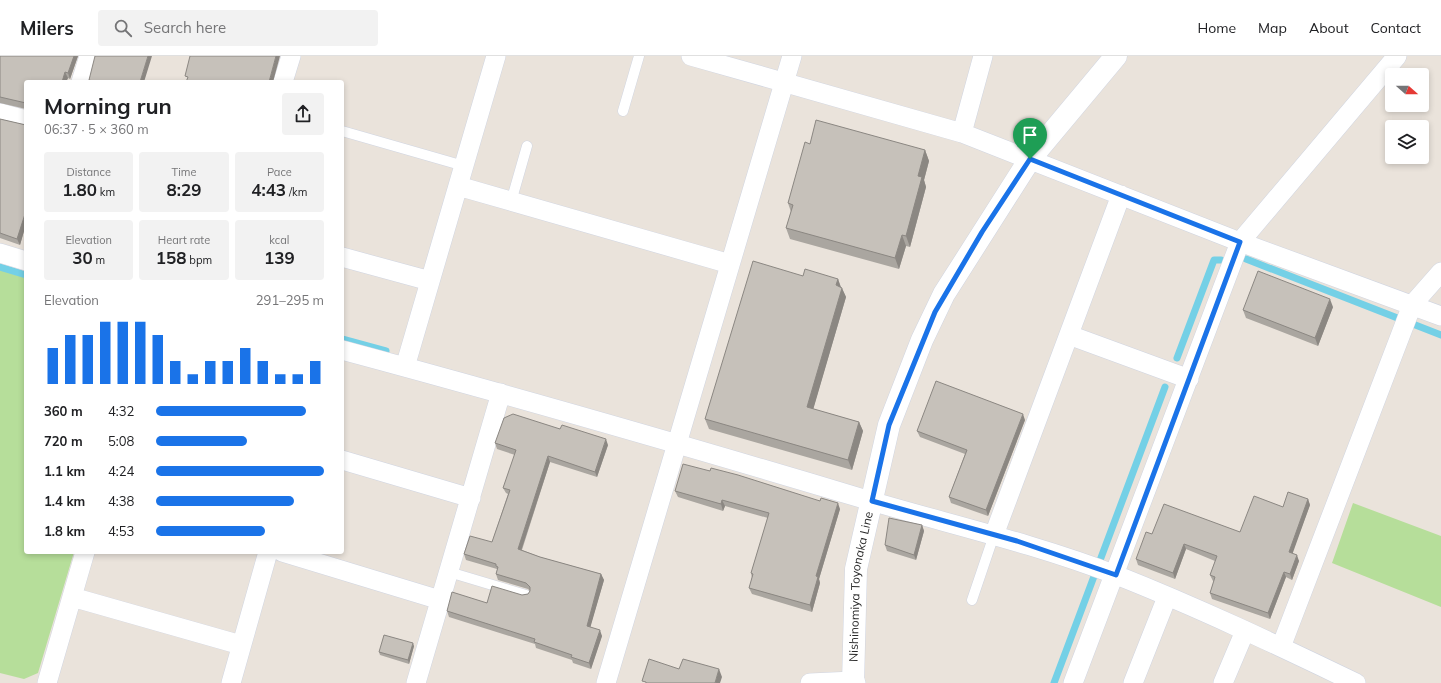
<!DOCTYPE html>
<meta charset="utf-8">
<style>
:root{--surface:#fff;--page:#f2f2f2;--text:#202124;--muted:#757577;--line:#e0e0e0;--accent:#1a73e8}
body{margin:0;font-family:Mulish,sans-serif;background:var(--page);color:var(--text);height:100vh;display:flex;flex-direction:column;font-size:15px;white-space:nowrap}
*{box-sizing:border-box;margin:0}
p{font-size:13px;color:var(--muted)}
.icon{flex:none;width:22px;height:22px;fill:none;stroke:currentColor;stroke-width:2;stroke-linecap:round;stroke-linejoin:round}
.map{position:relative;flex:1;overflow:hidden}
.sheet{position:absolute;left:24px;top:24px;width:320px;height:474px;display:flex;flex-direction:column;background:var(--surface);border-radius:4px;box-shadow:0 2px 6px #0003}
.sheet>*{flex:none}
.needle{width:26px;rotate:111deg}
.buttons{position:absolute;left:1385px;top:12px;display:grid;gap:8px}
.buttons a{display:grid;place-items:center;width:44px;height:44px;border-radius:4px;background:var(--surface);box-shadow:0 2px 6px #0003;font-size:20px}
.pin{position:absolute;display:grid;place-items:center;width:34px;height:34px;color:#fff;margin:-41px -17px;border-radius:50% 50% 50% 0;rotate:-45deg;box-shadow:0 0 4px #0007}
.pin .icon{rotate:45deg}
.round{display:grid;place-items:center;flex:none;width:42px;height:42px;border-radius:4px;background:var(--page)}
.summary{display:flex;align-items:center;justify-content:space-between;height:68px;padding:0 20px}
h1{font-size:22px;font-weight:700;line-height:30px}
.stats{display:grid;grid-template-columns:repeat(3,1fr);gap:6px;height:68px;padding:4px 20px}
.stats div{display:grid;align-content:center;border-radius:4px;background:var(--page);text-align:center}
.stats b{font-size:17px;font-weight:700}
.stats small{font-size:11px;font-weight:400}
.stats p{font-size:11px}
.chart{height:112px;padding:8px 20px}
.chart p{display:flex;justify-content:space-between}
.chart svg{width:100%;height:72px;margin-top:4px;stroke:var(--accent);stroke-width:6}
ul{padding:0 20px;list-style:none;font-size:13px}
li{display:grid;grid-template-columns:64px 48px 1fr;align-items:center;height:30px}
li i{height:10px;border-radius:5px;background:var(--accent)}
header{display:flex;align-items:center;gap:24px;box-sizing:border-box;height:56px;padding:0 20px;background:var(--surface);border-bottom:1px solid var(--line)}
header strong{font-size:19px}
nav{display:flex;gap:22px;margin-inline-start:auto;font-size:14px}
.search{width:280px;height:36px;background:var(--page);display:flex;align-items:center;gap:10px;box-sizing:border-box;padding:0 14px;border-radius:4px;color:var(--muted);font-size:15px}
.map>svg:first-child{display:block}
.green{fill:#b6de9a}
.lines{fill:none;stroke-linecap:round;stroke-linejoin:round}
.stream{stroke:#74d0e6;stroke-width:7}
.lane-casing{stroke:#d0d5e1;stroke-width:11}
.street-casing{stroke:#d0d5e1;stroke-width:20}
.secondary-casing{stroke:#d0d5e1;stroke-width:23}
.lane{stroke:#fff;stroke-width:10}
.street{stroke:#fff;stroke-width:19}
.secondary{stroke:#fff;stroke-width:22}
.wall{fill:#aaa6a0}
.shaded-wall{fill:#8b8782}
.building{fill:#c6c1ba;stroke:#8b8782}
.route-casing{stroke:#fff;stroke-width:8}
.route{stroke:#1a73e8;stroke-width:5}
.labels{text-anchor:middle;stroke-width:3.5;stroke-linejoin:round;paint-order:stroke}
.street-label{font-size:12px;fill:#292929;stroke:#fff}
</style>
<header>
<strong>Milers</strong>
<div class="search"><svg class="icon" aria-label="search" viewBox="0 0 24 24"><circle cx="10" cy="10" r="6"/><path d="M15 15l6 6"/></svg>Search here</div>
<nav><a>Home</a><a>Map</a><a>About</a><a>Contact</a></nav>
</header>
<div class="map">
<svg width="1441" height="627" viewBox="0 0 1441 627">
<rect width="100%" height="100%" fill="#eae3db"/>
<!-- green -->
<path class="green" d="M 0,214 L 26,222 L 26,496 L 74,496 L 38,617 L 24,623 L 0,617 Z
M 1353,447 L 1441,480 L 1441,551 L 1332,507 Z"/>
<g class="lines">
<!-- stream -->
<path class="stream" d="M 1246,203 L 1441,279
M 0,211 L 26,219
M 342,283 L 386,295
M 1177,302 L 1214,204 L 1221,204
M 1054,627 L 1165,331"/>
<defs>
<path id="lane" d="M 623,55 L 639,0
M 342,75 L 464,110
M 511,146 L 527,90
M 449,516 L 526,539
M 972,544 L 994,479"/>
<path id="street" d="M 691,0 L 962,77 L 1240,186 L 1441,260
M 81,26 L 89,0
M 283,26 L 291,0
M 0,57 L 26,64
M 962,77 L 983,0
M 458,130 L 730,208
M 0,197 L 26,205
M 342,201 L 430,225
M 1069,279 L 1189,323
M 342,294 C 517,341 690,391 864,443 C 948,468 1033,487 1116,519 C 1197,551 1277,589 1356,627
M 405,311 L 496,0
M 342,404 L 471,442
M 994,479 L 1121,139
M 282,496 L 440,544
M 72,541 L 241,589
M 1281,591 L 1412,249 L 1441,216
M 47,627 L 85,496
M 231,627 L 268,496
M 416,627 L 501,337
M 606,627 L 792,0
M 810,627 L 853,625 L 856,627
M 1073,627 L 1240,186 L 1397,0
M 1133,627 L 1167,541
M 1223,627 L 1245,575"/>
<g id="secondary">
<path id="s1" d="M 853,627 L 856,513 L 889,369 L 922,284 L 944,238 L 1030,103 L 1116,0"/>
</g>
</defs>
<!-- lane casing -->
<use href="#lane" class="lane-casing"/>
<!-- street casing -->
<use href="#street" class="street-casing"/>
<!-- secondary casing -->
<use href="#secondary" class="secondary-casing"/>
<!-- lane -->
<use href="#lane" class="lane"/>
<!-- street -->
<use href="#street" class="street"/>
<!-- secondary -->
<use href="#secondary" class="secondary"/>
</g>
<!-- wall -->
<path class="wall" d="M 0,0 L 78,0 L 70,23 L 68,22 L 66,26 L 26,26 L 26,53 L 0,47 Z
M 0,63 L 26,69 L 26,168 L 20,189 L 0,182 Z
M 810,88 L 925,94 L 929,105 L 924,124 L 926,131 L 910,191 L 906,190 L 899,213 L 790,183 L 786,172 L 791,156 L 788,147 Z
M 803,220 L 838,223 L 841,231 L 846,241 L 813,353 L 859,366 L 863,375 L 852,414 L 709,373 L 705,363 Z
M 1333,251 L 1318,290 L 1246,262 L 1243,254 Z
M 1025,364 L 988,460 L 951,447 L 949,441 L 965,398 L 920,381 L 917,375 Z
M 495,387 L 608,389 L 597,421 L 550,406 L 522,494 L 540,501 L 601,518 L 604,524 L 590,571 L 602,580 L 591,613 L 573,607 L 572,604 L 536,592 L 535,588 L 449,561 L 447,555 L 528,538 L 530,535 L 528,533 L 498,524 L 496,518 L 497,514 L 497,513 L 466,504 L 464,498 L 492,486 L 508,438 L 506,437 L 503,432 L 515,399 L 497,393 Z
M 675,435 L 840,453 L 819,523 L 820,527 L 812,556 L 752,538 L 749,532 L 752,522 L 751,517 L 768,462 L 725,450 L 723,455 L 678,441 Z
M 1308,443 L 1310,449 L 1292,497 L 1299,505 L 1292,524 L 1286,521 L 1270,563 L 1212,543 L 1210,537 L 1214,525 L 1213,525 L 1210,519 L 1215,505 L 1186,493 L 1175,523 L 1138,509 L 1136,503 L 1152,478 L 1240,476 Z
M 922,469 L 924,475 L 916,504 L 887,495 L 885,489 Z
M 414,590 L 409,608 L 380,599 L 379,596 Z"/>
<!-- shaded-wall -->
<path class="shaded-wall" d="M 74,0 L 78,0 L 70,23 L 68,17 Z
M 148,0 L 152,0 L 144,26 L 140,26 Z
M 276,0 L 280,0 L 273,26 L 269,26 Z
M 65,16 L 68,22 L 66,26 L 62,26 Z
M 925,94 L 929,105 L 924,124 L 926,131 L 910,191 L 906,180 L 918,120 Z
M 26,155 L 26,168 L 20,189 L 17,183 Z
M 902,179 L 906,190 L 899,213 L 895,202 Z
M 838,223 L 841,232 L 836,229 Z
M 842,232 L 846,241 L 811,361 L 807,351 Z
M 1330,243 L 1333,251 L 1318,290 L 1315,282 Z
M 1023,358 L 1025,364 L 988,460 L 986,454 Z
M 859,366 L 863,375 L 852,414 L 848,404 Z
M 606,383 L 608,389 L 597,421 L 595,416 Z
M 548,400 L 550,406 L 520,498 L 518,493 Z
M 1308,443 L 1310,449 L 1291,502 L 1289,496 Z
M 722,444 L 725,450 L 723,455 L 721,448 Z
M 838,447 L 840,453 L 819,523 L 820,527 L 812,556 L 810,549 L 816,520 Z
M 922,469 L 924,475 L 916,504 L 914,499 Z
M 1184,488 L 1186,493 L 1175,523 L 1173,517 Z
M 1297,499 L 1299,505 L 1292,524 L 1290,518 Z
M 1284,516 L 1286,521 L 1270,563 L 1268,557 Z
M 601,518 L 604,524 L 589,576 L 587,570 Z
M 600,574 L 602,580 L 591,613 L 589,607 Z
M 413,587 L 414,590 L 409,608 L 408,604 Z
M 719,613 L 722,621 L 720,627 L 715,627 Z"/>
<!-- building -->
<path class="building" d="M 0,0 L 74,0 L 68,17 L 65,16 L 62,26 L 26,26 L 26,47 L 0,41 Z
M 95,0 L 148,0 L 140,26 L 96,26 L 89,24 Z
M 190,0 L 276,0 L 269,26 L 186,26 L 188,21 L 185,20 Z
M 0,63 L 26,69 L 26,155 L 17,183 L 0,177 Z
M 816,64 L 925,94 L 918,120 L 922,121 L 906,180 L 902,179 L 895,202 L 786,172 L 793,149 L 788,147 L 805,86 L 810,88 Z
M 753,205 L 803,220 L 805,213 L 838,223 L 836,229 L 842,232 L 807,351 L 859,366 L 848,404 L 705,363 Z
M 1258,215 L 1330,243 L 1315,282 L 1243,254 Z
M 936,325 L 1023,358 L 986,454 L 949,441 L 967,394 L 917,375 Z
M 513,358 L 560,373 L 562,369 L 606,383 L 595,416 L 548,400 L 518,493 L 540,501 L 601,518 L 587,570 L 600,574 L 589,607 L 571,601 L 572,599 L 534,586 L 535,583 L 447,555 L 452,536 L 487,547 L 492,530 L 522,539 L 528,538 L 530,535 L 530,531 L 526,527 L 496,518 L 498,511 L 496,510 L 496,508 L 464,498 L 470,480 L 492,486 L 510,434 L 503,432 L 516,394 L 495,387 L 504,362 Z
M 683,408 L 710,415 L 711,412 L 738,419 L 820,445 L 821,442 L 838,447 L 816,520 L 818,521 L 810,549 L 749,532 L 753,518 L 751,517 L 769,457 L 722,444 L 721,448 L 675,435 Z
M 1288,436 L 1308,443 L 1289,496 L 1297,499 L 1290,518 L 1284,516 L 1268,557 L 1210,537 L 1215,521 L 1210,519 L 1217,500 L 1184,488 L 1173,517 L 1136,503 L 1146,476 L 1152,478 L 1164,448 L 1240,476 L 1254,440 L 1283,451 Z
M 889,462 L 922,469 L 914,499 L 885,489 Z
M 384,579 L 413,587 L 408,604 L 379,596 Z
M 649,603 L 679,613 L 683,603 L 719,613 L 715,627 L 646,627 L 646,626 L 642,625 Z"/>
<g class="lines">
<defs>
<path id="route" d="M 1030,103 L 1240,186 L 1116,519 L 1017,485 L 872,445 L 889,369 L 935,256 L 982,176 Z"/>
</defs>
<!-- route casing -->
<use href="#route" class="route-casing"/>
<!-- route -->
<use href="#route" class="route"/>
</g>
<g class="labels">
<!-- street labels -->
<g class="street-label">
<text dy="4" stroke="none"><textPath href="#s1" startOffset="97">Nishinomiya Toyonaka Line</textPath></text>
</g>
</g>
</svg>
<div class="buttons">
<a><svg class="needle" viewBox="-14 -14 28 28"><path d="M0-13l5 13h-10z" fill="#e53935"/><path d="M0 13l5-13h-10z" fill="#757577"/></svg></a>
<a><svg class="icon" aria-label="layers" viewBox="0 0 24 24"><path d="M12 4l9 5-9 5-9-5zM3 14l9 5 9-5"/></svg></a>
</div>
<div class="pin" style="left:1030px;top:103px;background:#1e9e55"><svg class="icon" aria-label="arrive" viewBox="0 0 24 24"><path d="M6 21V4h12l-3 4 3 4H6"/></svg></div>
<section class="sheet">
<div class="summary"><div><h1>Morning run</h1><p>06:37 · 5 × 360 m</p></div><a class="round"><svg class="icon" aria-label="share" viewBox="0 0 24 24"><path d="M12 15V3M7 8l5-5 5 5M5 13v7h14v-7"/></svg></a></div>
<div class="stats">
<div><p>Distance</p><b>1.80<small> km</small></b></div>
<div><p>Time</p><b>8:29</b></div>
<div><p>Pace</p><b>4:43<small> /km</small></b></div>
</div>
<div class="stats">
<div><p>Elevation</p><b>30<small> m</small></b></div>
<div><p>Heart rate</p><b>158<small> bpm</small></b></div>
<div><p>kcal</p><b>139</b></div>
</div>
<div class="chart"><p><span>Elevation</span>291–295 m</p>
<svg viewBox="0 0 160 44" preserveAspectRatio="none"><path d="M5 44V22M15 44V14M25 44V14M35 44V6M45 44V6M55 44V6M65 44V14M75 44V30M85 44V38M95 44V30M105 44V30M115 44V22M125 44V30M135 44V38M145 44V38M155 44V30"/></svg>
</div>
<ul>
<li><b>360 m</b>4:32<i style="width:89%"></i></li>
<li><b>720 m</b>5:08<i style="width:54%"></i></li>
<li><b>1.1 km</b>4:24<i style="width:100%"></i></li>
<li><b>1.4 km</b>4:38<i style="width:82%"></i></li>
<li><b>1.8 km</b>4:53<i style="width:65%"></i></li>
</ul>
</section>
</div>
